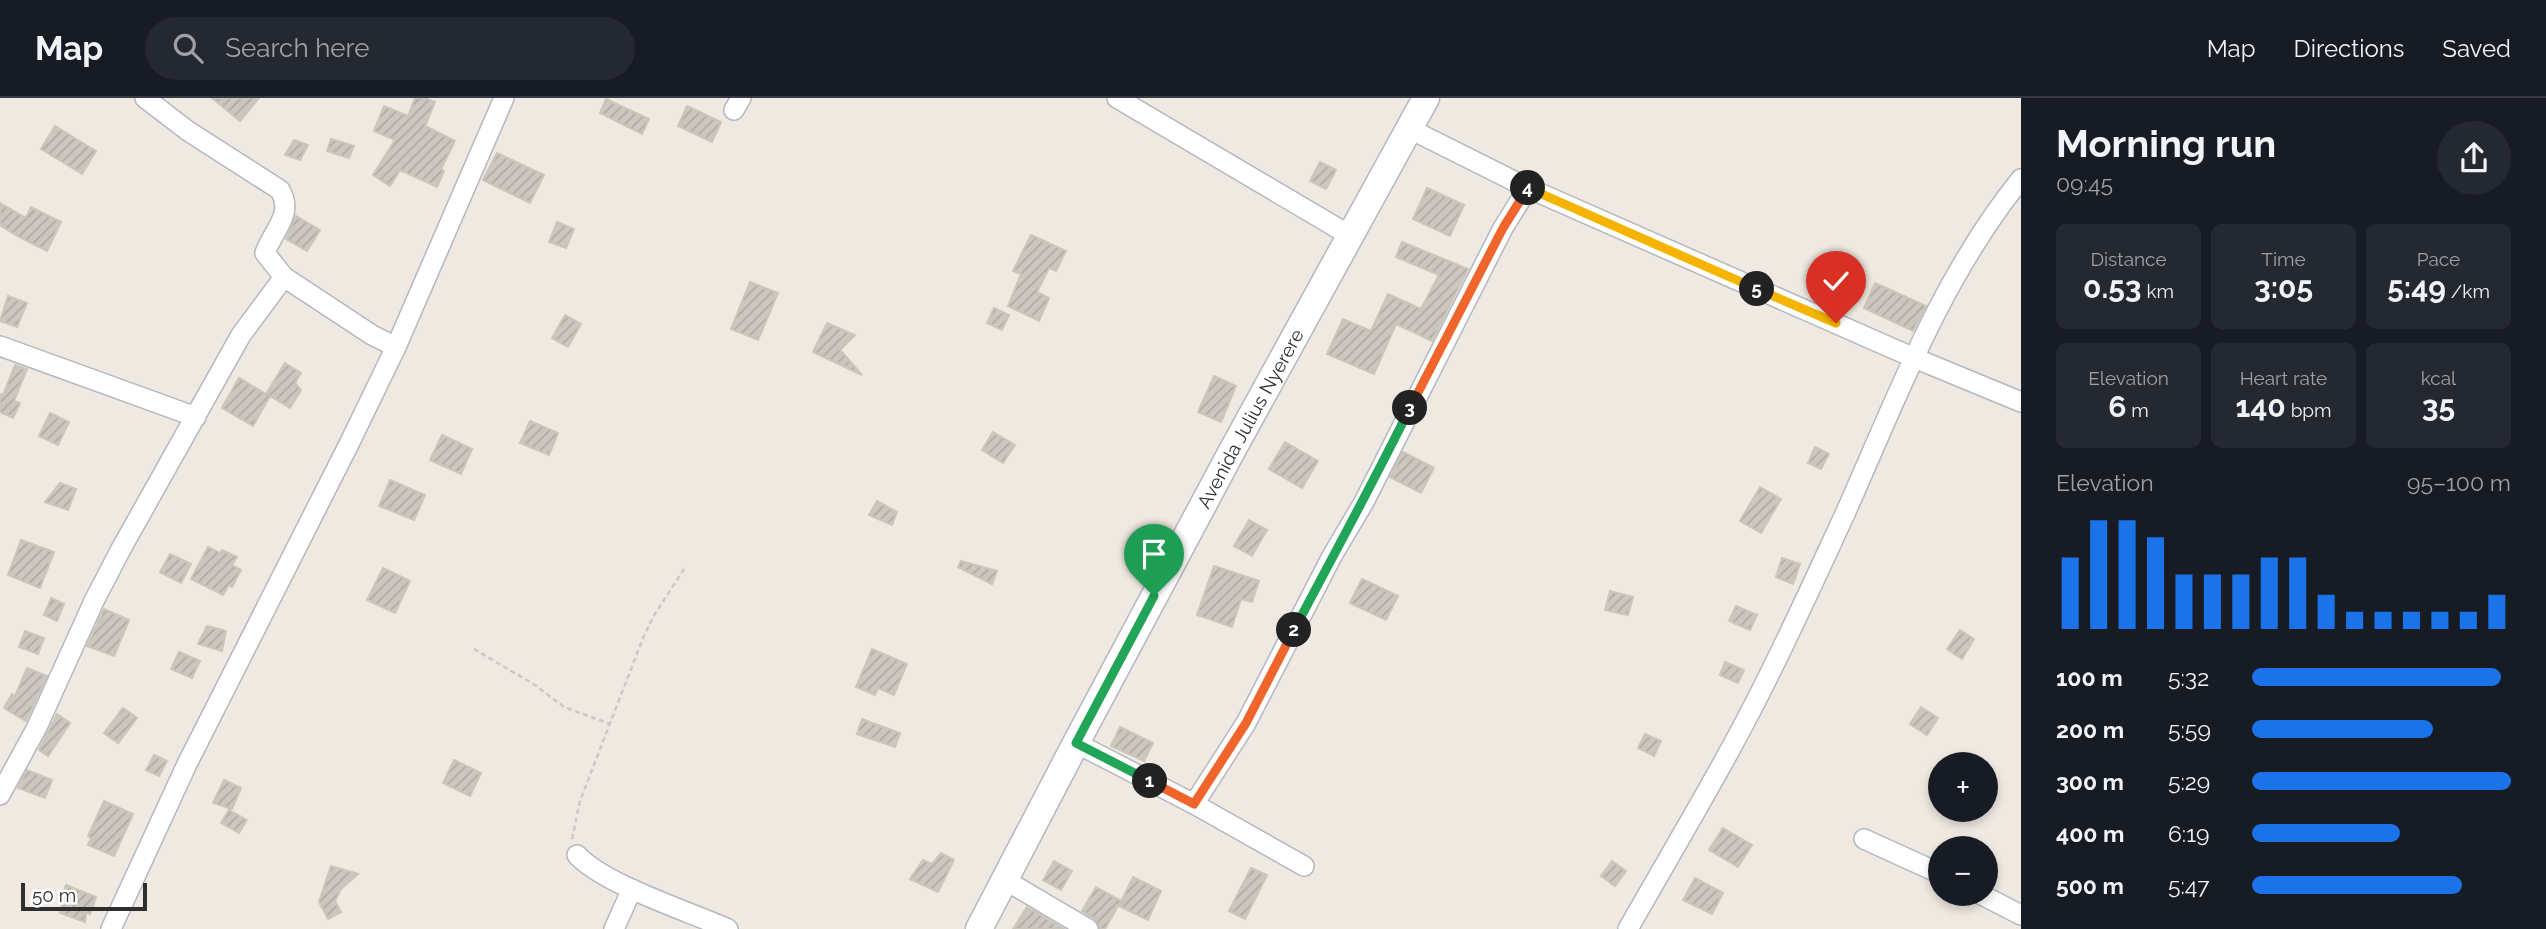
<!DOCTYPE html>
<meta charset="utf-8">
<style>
:root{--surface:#171b24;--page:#242831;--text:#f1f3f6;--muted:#9ea1a6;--line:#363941;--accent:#1a73e8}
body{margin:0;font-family:Raleway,sans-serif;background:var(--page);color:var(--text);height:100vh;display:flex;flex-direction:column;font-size:26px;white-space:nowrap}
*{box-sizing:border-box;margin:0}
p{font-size:23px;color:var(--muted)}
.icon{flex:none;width:38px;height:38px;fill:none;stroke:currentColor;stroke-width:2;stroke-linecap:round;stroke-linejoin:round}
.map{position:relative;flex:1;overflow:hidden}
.sheet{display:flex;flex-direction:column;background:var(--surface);width:525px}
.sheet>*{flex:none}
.tools{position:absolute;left:1928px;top:654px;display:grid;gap:14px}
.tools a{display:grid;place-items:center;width:70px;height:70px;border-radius:50%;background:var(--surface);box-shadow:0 4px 10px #0003;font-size:35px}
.scale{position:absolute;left:21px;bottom:18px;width:126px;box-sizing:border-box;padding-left:7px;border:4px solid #2e2e2e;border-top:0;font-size:19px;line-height:24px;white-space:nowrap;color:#2e2e2e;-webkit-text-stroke:5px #fff;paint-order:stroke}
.pin{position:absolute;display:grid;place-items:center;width:60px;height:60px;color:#fff;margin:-72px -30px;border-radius:50% 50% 50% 0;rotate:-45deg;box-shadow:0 0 7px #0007}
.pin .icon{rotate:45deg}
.km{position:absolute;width:35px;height:35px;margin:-18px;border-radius:50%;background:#222;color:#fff;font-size:19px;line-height:35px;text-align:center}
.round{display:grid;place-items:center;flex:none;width:74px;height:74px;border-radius:37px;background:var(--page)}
.head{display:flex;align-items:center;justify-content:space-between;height:119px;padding:0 35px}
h1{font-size:38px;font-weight:700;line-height:52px}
.figures{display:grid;grid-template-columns:repeat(3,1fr);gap:10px;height:119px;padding:7px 35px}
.figures div{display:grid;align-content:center;border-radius:10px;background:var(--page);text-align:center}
.figures b{font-size:30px;font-weight:700}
.figures small{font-size:19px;font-weight:400}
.figures p{font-size:19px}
.chart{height:196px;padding:14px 35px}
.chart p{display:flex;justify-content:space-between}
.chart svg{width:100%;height:126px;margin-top:7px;stroke:var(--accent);stroke-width:6}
ul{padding:0 35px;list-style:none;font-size:23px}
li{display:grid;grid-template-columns:112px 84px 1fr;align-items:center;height:52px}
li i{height:18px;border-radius:9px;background:var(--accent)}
header{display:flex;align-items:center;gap:42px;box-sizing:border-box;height:98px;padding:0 35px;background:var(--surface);border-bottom:2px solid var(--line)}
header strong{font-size:33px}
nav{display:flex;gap:38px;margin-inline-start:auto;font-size:24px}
.search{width:490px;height:63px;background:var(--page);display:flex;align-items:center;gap:18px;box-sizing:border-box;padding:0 24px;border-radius:38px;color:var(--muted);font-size:26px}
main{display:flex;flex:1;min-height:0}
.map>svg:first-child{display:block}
.building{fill:url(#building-hatch);stroke:#cbc5ba;stroke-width:2}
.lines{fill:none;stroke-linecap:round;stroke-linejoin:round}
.street-casing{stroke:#b4b7c1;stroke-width:22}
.secondary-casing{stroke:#b4b7c1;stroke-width:29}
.path{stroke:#c9c9c9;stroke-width:2.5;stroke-dasharray:5 3.5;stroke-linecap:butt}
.street{stroke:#fff;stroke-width:19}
.secondary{stroke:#fff;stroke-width:26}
.split-1-casing{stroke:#fff;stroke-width:14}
.split-2-casing{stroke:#fff;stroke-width:14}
.split-3-casing{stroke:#fff;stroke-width:14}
.split-4-casing{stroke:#fff;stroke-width:14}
.split-5-casing{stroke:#fff;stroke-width:14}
.split-6-casing{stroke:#fff;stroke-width:14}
.split-1{stroke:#22a559;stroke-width:9}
.split-2{stroke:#f0652b;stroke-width:9}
.split-3{stroke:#22a559;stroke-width:9}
.split-4{stroke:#f0652b;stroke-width:9}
.split-5{stroke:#f5b400;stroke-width:9}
.split-6{stroke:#f5b400;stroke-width:9}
.labels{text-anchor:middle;stroke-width:7;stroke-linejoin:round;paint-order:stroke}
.street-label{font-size:19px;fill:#2e2e2e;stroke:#fff}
</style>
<header>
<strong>Map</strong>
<div class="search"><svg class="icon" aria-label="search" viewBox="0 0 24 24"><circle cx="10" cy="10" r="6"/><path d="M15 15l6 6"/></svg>Search here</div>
<nav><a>Map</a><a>Directions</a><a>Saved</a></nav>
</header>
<main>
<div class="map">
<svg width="2021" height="831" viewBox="0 0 2021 831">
<defs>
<pattern id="building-hatch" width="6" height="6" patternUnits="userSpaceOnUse" patternTransform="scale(1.75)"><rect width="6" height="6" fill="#cbc7bf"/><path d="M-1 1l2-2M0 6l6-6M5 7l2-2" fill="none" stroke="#afaba4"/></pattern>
</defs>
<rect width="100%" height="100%" fill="#efe9e1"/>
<!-- building -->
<path class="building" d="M 212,0 L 259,0 L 240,23 Z
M 415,0 L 425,0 L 435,4 L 425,28 L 455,43 L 441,71 L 444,73 L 437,89 L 400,72 L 390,88 L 373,77 L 395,42 L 374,33 L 384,8 L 408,18 Z
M 606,1 L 649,21 L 642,36 L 600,15 Z
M 687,8 L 721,24 L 712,44 L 678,28 Z
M 55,28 L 96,53 L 82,76 L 41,51 Z
M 331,41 L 354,48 L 349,60 L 327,53 Z
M 294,42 L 308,47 L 300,62 L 285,57 Z
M 497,55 L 544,77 L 530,105 L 483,82 Z
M 1320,64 L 1336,72 L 1326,91 L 1310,83 Z
M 1427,90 L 1464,107 L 1450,138 L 1413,121 Z
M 0,105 L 26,120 L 31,109 L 61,124 L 47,153 L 17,138 L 0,127 Z
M 296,118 L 320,132 L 307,153 L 286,141 Z
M 557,124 L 574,131 L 566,150 L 549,144 Z
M 1031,137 L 1066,153 L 1056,173 L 1049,170 L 1037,194 L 1049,200 L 1039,223 L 1008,208 L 1021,176 L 1013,173 Z
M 1402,144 L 1468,171 L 1432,243 L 1396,226 L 1374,276 L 1327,256 L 1343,221 L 1371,233 L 1388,196 L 1421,211 L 1439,177 L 1396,159 Z
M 750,184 L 778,195 L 758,242 L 731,231 Z
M 1875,185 L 1926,208 L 1913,233 L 1864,210 Z
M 8,198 L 27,205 L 17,229 L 0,223 Z
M 994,210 L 1009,217 L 1002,232 L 987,225 Z
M 565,217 L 581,226 L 568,249 L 552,240 Z
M 827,225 L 855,237 L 840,252 L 862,277 L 813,254 Z
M 285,265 L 301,275 L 295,285 L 301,292 L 290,310 L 270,298 L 253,328 L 222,310 L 239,280 L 266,296 Z
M 15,267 L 27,271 L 14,303 L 20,305 L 13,320 L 0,314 L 0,296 L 3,297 Z
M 1214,278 L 1236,288 L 1221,324 L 1198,314 Z
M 50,315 L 69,324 L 58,347 L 39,338 Z
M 530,323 L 558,335 L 549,357 L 520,345 Z
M 993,334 L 1015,347 L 1003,365 L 982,352 Z
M 442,337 L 472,351 L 461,376 L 430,362 Z
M 1285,344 L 1318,363 L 1302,390 L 1269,371 Z
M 1815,349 L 1829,356 L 1821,371 L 1808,365 Z
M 1403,354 L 1434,370 L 1421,395 L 1390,379 Z
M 390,382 L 425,397 L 414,422 L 379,408 Z
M 60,385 L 76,391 L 68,412 L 45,404 Z
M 1760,389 L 1781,401 L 1761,435 L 1740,423 Z
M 877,403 L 897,414 L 892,427 L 869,417 Z
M 1249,422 L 1267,432 L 1252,458 L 1234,448 Z
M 21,442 L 54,454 L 40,490 L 8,477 Z
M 208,449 L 220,455 L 222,452 L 237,459 L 232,467 L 241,472 L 232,489 L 229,487 L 223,497 L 191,481 Z
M 170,456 L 191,466 L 181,485 L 160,474 Z
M 1782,460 L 1800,466 L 1793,486 L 1776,479 Z
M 961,463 L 997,473 L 992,486 L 958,469 Z
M 1214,468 L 1259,483 L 1252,504 L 1241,501 L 1232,529 L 1197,517 Z
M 383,470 L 410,483 L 395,515 L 367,502 Z
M 1362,481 L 1398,498 L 1386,522 L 1350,505 Z
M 1610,493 L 1633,499 L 1628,517 L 1605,512 Z
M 51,500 L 64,506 L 57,523 L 44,517 Z
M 1736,508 L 1757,517 L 1750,532 L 1729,523 Z
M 104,511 L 129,522 L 114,558 L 87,548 Z
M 207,528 L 226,533 L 222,553 L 198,546 Z
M 1960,532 L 1974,541 L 1962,561 L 1947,551 Z
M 25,533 L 44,540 L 38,556 L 19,549 Z
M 872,551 L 907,566 L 894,597 L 878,590 L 875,597 L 856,589 Z
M 179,554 L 200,563 L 192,580 L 171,571 Z
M 1725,564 L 1744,572 L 1738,585 L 1720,577 Z
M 27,570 L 47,578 L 26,623 L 4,610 L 12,596 L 15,598 Z
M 1921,609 L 1938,620 L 1927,637 L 1910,626 Z
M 123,610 L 137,620 L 118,645 L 104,635 Z
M 57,616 L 70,625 L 48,658 L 39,652 Z
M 862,621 L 900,635 L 895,649 L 857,636 Z
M 1120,629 L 1153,645 L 1144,663 L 1111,648 Z
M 1645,636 L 1661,643 L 1654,658 L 1638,650 Z
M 154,657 L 167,663 L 159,678 L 146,672 Z
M 454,662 L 481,675 L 470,698 L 443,685 Z
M 27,672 L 52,682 L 45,700 L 18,690 Z
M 224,682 L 241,690 L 232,711 L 213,705 Z
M 104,703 L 133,716 L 114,758 L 88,747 L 91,740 L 88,738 Z
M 229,712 L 247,722 L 239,735 L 221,725 Z
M 1723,730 L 1752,747 L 1738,769 L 1709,752 Z
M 941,755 L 954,762 L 938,794 L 910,781 L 923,762 L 932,766 Z
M 1054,763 L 1072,773 L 1061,792 L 1043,782 Z
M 1612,763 L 1626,773 L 1615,788 L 1601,778 Z
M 331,768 L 358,776 L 341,791 L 335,803 L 341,814 L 328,821 L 319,804 Z
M 1251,770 L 1267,777 L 1245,821 L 1229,813 Z
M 1133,779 L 1161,793 L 1148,822 L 1119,808 Z
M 1695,780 L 1723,795 L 1712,816 L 1683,802 Z
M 66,787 L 96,799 L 90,816 L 86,814 L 85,824 L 60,815 L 63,805 L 61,800 Z
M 1096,789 L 1121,803 L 1105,831 L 1100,831 L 1095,821 L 1082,813 Z
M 1027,809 L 1064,831 L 1013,831 Z"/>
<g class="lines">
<defs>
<path id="street" d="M 145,0 L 188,33 L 280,92 C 294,116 274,131 265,155 L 284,179 L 372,237 L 396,249
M 1117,0 L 1349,137
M 734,12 L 741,0
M 1410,31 L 1528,90 L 1912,259 L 2021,304
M 0,248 L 196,319
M 1076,645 L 1194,706 L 1246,625 L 1332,458 L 1364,404 L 1503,130 L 1528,90
M 0,697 L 37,629 L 94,503 L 121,451 L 241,237 L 284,179
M 1194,706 L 1304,768
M 1864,741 L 1941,776
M 577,757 C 605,787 688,813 728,831
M 1005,782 L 1088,831
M 1980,796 L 2021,817
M 111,831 L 187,666 L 349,346 L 396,249 L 504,0
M 614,831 L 632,791
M 1628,831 C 1675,748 1725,666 1767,581 C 1794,527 1819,472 1844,418 C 1896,302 1940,181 2021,81"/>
<g id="secondary">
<path id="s1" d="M 979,831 L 1076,645 L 1233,351 L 1426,0"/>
</g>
</defs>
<!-- street casing -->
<use href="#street" class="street-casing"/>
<!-- secondary casing -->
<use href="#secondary" class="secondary-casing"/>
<!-- path -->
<path class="path" d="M 474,551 L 535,587 L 564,609 L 610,626
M 572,741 L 580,703 L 643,540 L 653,519 L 686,468"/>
<!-- street -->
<use href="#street" class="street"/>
<!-- secondary -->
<use href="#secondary" class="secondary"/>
</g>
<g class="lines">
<defs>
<path id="split-1" d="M 1150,683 L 1076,645 L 1154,498"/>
<path id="split-2" d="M 1150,683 L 1194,706 L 1246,625 L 1294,532"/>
<path id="split-3" d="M 1294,532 C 1333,458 1373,385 1410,310"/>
<path id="split-4" d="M 1410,310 L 1503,130 L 1528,90"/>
<path id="split-5" d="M 1528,90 L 1757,191"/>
<path id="split-6" d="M 1757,191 L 1836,225"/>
</defs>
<!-- split-1 casing -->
<use href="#split-1" class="split-1-casing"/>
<!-- split-2 casing -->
<use href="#split-2" class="split-2-casing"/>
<!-- split-3 casing -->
<use href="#split-3" class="split-3-casing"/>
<!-- split-4 casing -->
<use href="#split-4" class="split-4-casing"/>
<!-- split-5 casing -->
<use href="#split-5" class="split-5-casing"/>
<!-- split-6 casing -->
<use href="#split-6" class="split-6-casing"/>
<!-- split-1 -->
<use href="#split-1" class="split-1"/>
<!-- split-2 -->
<use href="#split-2" class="split-2"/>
<!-- split-3 -->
<use href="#split-3" class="split-3"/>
<!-- split-4 -->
<use href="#split-4" class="split-4"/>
<!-- split-5 -->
<use href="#split-5" class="split-5"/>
<!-- split-6 -->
<use href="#split-6" class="split-6"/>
</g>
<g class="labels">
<!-- street labels -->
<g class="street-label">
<text dy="7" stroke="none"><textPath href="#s1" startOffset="578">Avenida Julius Nyerere</textPath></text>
</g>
</g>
</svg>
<div class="tools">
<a>+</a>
<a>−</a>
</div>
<div class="scale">50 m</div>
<div class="pin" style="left:1154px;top:498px;background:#1e9e55"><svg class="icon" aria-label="arrive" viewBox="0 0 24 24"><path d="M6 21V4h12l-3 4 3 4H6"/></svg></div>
<div class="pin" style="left:1836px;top:225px;background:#d93025"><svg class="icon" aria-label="check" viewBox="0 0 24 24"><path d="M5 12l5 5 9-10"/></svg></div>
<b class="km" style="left:1150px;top:683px">1</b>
<b class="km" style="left:1294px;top:532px">2</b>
<b class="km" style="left:1410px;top:310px">3</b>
<b class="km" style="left:1528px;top:90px">4</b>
<b class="km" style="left:1757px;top:191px">5</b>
</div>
<section class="sheet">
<div class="head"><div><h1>Morning run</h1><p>09:45</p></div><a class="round"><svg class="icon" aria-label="share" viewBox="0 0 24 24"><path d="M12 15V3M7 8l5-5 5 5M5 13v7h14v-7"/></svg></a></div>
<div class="figures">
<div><p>Distance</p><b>0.53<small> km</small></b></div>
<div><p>Time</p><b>3:05</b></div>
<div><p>Pace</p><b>5:49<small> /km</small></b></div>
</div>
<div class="figures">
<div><p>Elevation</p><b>6<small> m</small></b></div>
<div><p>Heart rate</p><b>140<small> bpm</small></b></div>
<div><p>kcal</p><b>35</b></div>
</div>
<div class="chart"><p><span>Elevation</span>95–100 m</p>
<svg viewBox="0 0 160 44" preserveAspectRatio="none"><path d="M5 44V19M15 44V6M25 44V6M35 44V12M45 44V25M55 44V25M65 44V25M75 44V19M85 44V19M95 44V32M105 44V38M115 44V38M125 44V38M135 44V38M145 44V38M155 44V32"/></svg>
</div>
<ul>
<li><b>100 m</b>5:32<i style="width:96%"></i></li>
<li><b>200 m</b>5:59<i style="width:70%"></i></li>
<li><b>300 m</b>5:29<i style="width:100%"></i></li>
<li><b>400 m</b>6:19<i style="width:57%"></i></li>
<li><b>500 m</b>5:47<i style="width:81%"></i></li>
</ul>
</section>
</main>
